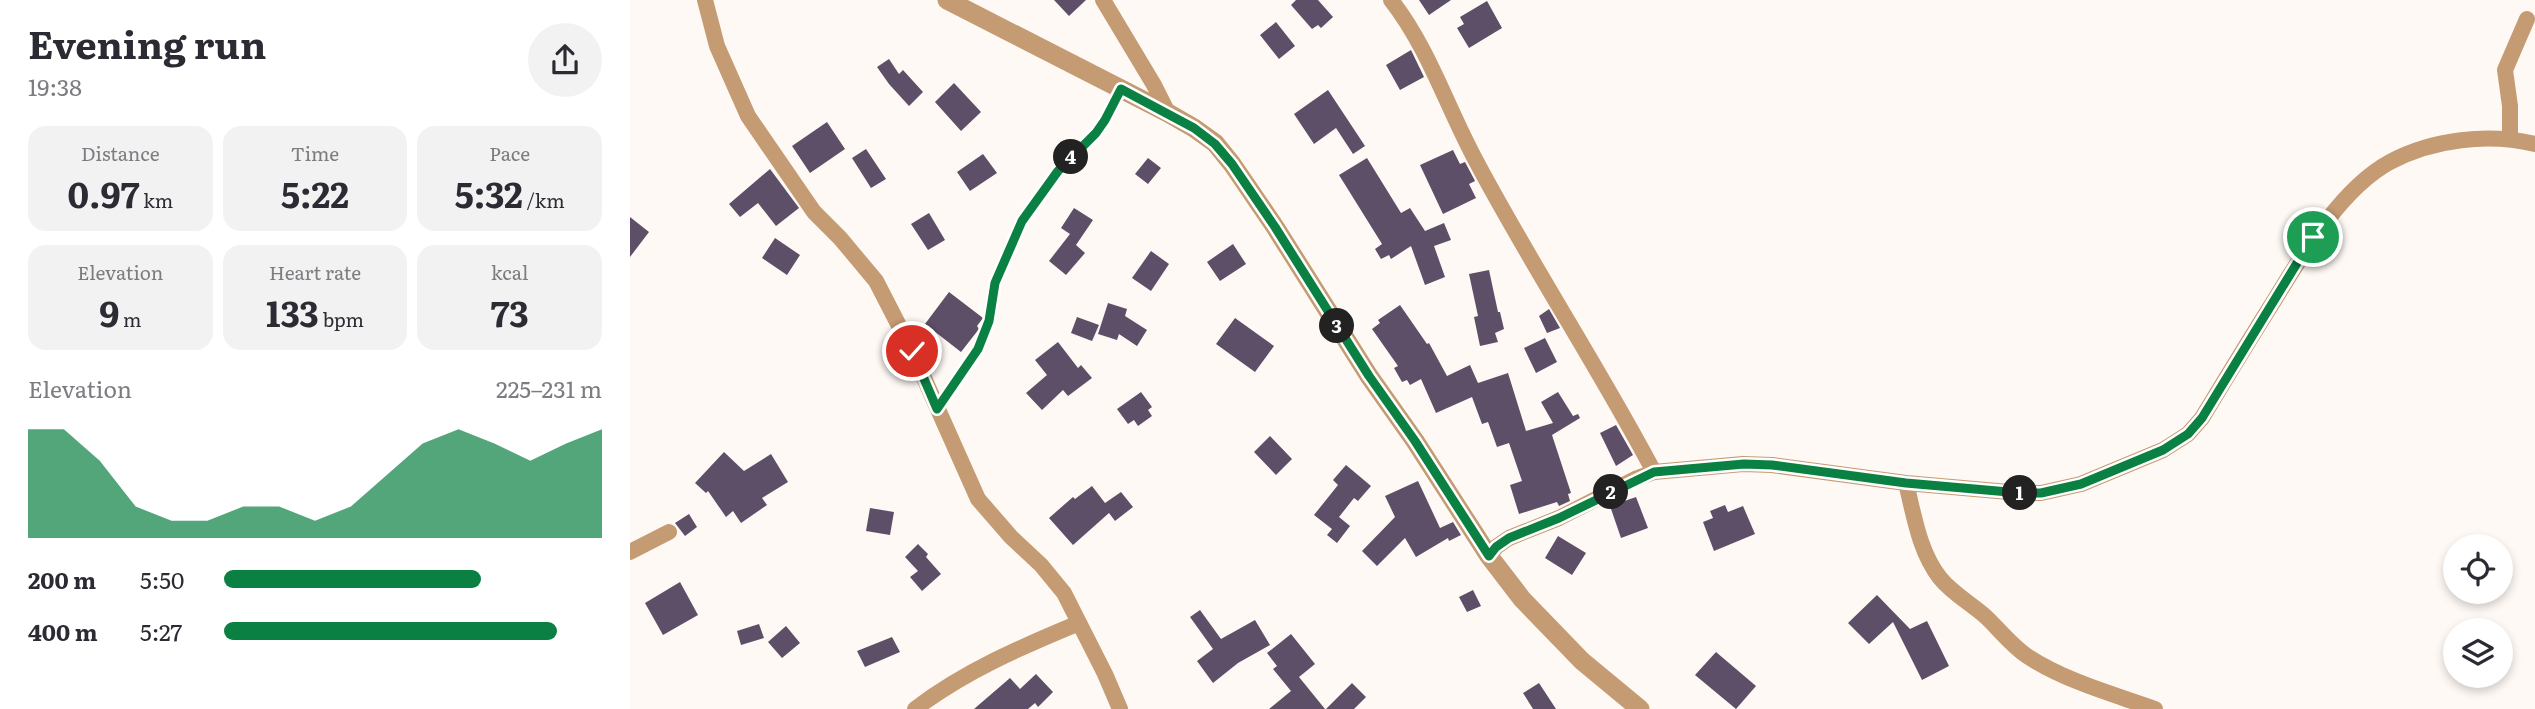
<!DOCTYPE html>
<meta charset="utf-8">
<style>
:root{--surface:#fff;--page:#f2f2f3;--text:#2b2b33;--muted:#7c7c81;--accent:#0b8043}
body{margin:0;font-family:Literata,serif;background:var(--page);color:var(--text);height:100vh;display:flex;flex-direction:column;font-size:26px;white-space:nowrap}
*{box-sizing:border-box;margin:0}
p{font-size:23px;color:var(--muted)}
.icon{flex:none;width:38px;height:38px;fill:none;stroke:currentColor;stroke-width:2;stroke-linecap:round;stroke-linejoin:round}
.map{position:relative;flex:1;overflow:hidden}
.sheet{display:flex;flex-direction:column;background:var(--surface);width:630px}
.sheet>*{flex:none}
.fabs{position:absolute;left:1813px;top:534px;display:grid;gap:14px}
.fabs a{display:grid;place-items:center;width:70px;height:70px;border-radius:50%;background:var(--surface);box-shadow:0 4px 10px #0003;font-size:35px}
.pin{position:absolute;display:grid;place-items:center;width:60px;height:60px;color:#fff;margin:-30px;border:4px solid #fff;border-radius:50%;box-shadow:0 2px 7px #0007}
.km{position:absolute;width:35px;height:35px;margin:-18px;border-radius:50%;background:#222;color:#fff;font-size:19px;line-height:35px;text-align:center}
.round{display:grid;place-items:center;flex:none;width:74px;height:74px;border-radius:37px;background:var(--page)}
.overview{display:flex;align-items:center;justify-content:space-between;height:119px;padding:0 28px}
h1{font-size:38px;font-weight:700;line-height:52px}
.figures{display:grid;grid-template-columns:repeat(3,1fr);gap:10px;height:119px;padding:7px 28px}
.figures div{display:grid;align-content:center;border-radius:18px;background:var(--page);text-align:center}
.figures b{font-size:35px;font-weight:700}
.figures small{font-size:19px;font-weight:400}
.figures p{font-size:19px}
.chart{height:196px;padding:14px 28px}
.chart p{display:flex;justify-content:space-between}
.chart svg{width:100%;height:126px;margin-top:7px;fill:var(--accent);opacity:.7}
ul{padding:0 28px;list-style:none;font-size:23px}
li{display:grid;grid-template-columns:112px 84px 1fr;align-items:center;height:52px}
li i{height:18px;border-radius:9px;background:var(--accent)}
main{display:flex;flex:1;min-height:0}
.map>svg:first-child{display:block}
.building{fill:#5e4f68}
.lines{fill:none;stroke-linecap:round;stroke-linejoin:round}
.service{stroke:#c49b73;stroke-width:8}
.minor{stroke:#c49b73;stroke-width:16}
.tertiary{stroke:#c49b73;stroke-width:19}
.route-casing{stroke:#fff;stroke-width:14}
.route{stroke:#0b8043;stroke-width:9}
</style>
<main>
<section class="sheet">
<div class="overview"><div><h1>Evening run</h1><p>19:38</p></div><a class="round"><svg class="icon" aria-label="share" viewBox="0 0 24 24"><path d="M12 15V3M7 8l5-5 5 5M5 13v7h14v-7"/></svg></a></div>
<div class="figures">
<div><p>Distance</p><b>0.97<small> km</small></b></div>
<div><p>Time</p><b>5:22</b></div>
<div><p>Pace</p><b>5:32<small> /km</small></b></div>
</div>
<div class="figures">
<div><p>Elevation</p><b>9<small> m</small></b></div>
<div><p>Heart rate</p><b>133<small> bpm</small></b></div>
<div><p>kcal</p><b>73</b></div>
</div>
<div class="chart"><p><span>Elevation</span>225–231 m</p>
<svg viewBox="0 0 160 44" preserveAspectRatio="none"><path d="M0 44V6L10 6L20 17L30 33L40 38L50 38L60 33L70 33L80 38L90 33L100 22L110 11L120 6L130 11L140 17L150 11L160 6V44z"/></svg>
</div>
<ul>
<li><b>200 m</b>5:50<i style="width:68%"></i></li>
<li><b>400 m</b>5:27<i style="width:88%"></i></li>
</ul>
</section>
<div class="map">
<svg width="1905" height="709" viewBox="0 0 1905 709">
<rect width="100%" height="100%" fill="#fef9f4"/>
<!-- building -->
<path class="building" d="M 424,0 L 456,0 L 439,16 Z
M 666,0 L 688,0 L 703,17 L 691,28 L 688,25 L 682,29 L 661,5 Z
M 789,0 L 821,0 L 799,15 Z
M 857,1 L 872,28 L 839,48 L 827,28 L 834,24 L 830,17 Z
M 646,22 L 665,46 L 649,59 L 630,35 Z
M 781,50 L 794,77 L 770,90 L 756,65 Z
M 259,59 L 269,74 L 273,70 L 293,92 L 279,106 L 259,84 L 247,67 Z
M 324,83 L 351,112 L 331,131 L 305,102 Z
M 698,90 L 735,146 L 723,154 L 706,128 L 684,144 L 664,114 Z
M 197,122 L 215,149 L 180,173 L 162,146 Z
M 236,149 L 256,179 L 241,188 L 222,158 Z
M 823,150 L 830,164 L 835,162 L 844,179 L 845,181 L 839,184 L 846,198 L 813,214 L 790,165 Z
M 353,154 L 367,173 L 340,191 L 327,172 Z
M 518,158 L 531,168 L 518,184 L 505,174 Z
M 737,158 L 771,213 L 780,208 L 795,231 L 814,223 L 821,240 L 804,246 L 815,277 L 795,285 L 781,246 L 761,259 L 759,255 L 751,259 L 745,249 L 752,244 L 709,175 Z
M 140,169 L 169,208 L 146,226 L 128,203 L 110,217 L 99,204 Z
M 444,208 L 463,220 L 446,245 L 455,253 L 436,275 L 419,261 L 440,234 L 431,228 Z
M 299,213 L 315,240 L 298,250 L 281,224 Z
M 0,217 L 19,232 L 0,257 Z
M 145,238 L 170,255 L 157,275 L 132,258 Z
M 603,244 L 616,264 L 590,281 L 577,262 Z
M 521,251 L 539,264 L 521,291 L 502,278 Z
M 859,270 L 868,312 L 870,312 L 874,329 L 865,333 L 868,342 L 850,346 L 844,317 L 848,316 L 839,274 Z
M 319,292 L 353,318 L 347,326 L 349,329 L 331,352 L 295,324 Z
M 478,303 L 497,309 L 495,316 L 517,330 L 507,346 L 489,334 L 487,340 L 468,334 Z
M 770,305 L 797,344 L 799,343 L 817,376 L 840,365 L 848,383 L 878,373 L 896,431 L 923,423 L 911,402 L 928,392 L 943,416 L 948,414 L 950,418 L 922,435 L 941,493 L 938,494 L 940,501 L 929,506 L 927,502 L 889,514 L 880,485 L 892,481 L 879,443 L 867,447 L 858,422 L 852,424 L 842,397 L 806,413 L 791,379 L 780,385 L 777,380 L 772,382 L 764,368 L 768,366 L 742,329 L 750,323 L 748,320 Z
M 919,309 L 930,328 L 917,333 L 909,316 Z
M 447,317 L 469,325 L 462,341 L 441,333 Z
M 605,318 L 644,346 L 625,372 L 586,344 Z
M 915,338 L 927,362 L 906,373 L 894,348 Z
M 428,342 L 448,368 L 451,365 L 462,378 L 438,396 L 433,390 L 412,410 L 396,393 L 417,375 L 405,360 Z
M 511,392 L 522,407 L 518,410 L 522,416 L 508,426 L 504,420 L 498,424 L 487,409 Z
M 986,425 L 1003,455 L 986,466 L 970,433 Z
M 640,436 L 662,459 L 646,475 L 624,452 Z
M 94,452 L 114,471 L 141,454 L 158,482 L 132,498 L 137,505 L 111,523 L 103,511 L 96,517 L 78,491 L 76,493 L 65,483 Z
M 716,465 L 741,486 L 728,501 L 724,498 L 709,517 L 720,526 L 707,543 L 697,535 L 702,529 L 684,515 L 708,485 L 703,480 Z
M 788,481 L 810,528 L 823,522 L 831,535 L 819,541 L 818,538 L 786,557 L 775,538 L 747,566 L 732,551 L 765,517 L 755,496 Z
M 462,486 L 475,503 L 491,492 L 503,507 L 485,521 L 479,513 L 443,545 L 419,518 L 443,497 L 445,499 Z
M 1006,497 L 1018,528 L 991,538 L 980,506 Z
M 1095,505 L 1098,512 L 1113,506 L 1125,534 L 1084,551 L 1073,522 L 1083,518 L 1080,511 Z
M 240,508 L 264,512 L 260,535 L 236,531 Z
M 59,514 L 67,527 L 55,536 L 45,523 Z
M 928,536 L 956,553 L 942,575 L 915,558 Z
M 288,544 L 298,554 L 296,557 L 311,574 L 292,591 L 280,577 L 288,571 L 275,557 Z
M 50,582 L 68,615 L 33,635 L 15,603 Z
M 843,590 L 851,606 L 837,612 L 829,597 Z
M 1247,595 L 1280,629 L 1297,621 L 1319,666 L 1292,680 L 1263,622 L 1239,644 L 1218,623 Z
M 570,610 L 591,639 L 625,620 L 640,645 L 608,663 L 583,683 L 567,661 L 583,649 L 560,617 Z
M 129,624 L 134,638 L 111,645 L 107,631 Z
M 156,626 L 170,643 L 152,658 L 138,642 Z
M 661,634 L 685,664 L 669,677 L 695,709 L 639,709 L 661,691 L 643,669 L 647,666 L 637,653 Z
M 262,637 L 270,652 L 235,667 L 227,651 Z
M 1086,652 L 1126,686 L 1106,709 L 1065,675 Z
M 406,674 L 423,692 L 408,707 L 405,703 L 398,709 L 344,709 L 380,678 L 390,689 Z
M 722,683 L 736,697 L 724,709 L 696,709 Z
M 909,683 L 926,709 L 903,709 L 893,693 Z"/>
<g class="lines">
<!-- service -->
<path class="service" d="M 307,409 L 348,350 L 359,321 L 365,283 L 392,221 L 428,171 L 466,133 L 491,89"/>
<!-- minor -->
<path class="minor" d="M 75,0 L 87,46 L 118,116 L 184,212 L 210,238 L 246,281 L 282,351 L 348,499 L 381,537 L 411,565 L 434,593 L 475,674 L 490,709
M 473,0 L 524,85 L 538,113
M 761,0 C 798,47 817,107 845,159 C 901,265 968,366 1024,472
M 1880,138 L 1880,106 L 1875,70 L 1897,19
M 1276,483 C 1284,515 1289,551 1310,578 C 1322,593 1340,603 1355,616 C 1369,629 1381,645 1397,656 C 1435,681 1483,694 1525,709
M 0,552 L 39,532
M 859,556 L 866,547 L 879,538 L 929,518 L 1005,479 L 1024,472 L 1113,464 L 1142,465 L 1276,483 L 1390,493 L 1411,493 L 1451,484 L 1533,450 L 1558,434 L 1572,418 C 1595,380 1618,342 1642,304 C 1671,257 1710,189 1760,162 C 1803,139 1858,133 1905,144
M 285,709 C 335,671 391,647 449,623"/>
<!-- tertiary -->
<path class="tertiary" d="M 317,0 L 538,113 L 564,128 L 585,143 L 602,164 L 645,227 L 739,376 L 785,441 L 859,556 L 892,599 L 952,661 L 1010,709"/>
</g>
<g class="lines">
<defs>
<path id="route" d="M 282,351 L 307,409 L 348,349 L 359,321 L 365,283 L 392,221 L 428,171 L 466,133 L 475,120 L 491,89 L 564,128 L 585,144 L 602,164 L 645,227 L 739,376 L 785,441 L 859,556 L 866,547 L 879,538 L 929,518 L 1024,472 L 1114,464 L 1142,465 L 1276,483 L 1390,493 L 1411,493 L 1451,484 L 1533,450 L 1558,434 L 1572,418 L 1683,237"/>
</defs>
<!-- route casing -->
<use href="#route" class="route-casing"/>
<!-- route -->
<use href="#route" class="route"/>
</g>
</svg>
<div class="fabs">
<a><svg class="icon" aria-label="locate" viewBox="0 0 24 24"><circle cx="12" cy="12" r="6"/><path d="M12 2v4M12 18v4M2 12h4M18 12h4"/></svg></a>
<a><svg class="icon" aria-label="layers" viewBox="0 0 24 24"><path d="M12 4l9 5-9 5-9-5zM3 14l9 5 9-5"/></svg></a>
</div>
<div class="pin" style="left:1683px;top:237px;background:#1e9e55"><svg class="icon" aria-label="arrive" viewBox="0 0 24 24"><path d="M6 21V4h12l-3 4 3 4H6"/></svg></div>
<div class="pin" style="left:282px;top:351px;background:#d93025"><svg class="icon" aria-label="check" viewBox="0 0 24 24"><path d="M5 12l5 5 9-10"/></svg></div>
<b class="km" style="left:1390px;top:493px">1</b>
<b class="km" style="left:981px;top:492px">2</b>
<b class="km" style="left:707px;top:326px">3</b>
<b class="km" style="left:441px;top:157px">4</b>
</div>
</main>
